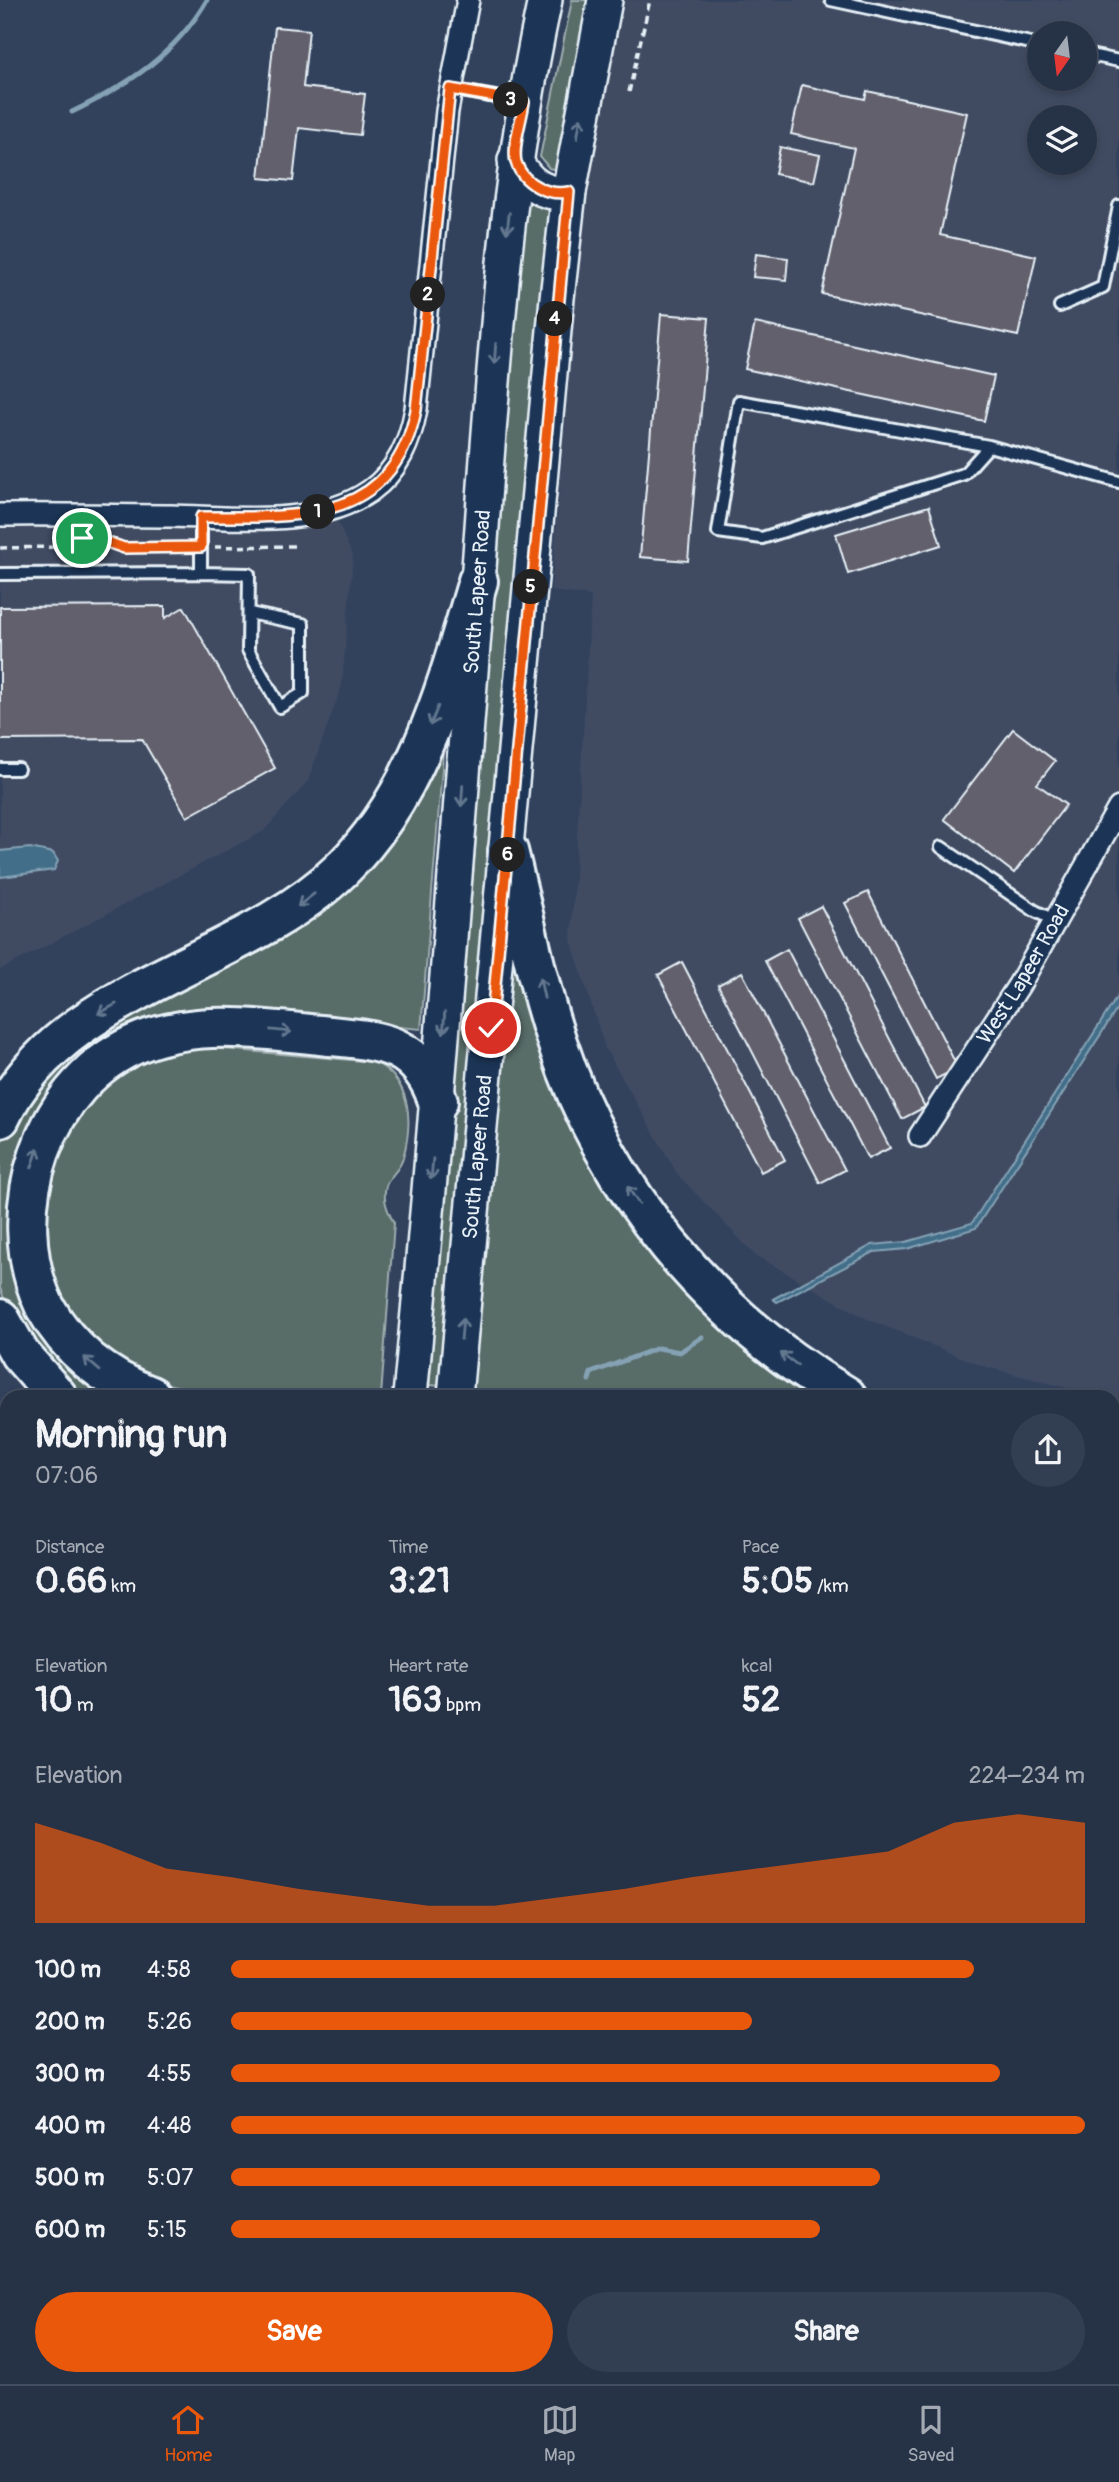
<!DOCTYPE html>
<meta charset="utf-8">
<style>
:root{--surface:#263246;--page:#323e51;--text:#f1f3f6;--muted:#a4aab3;--line:#424d5f;--accent:#ea580c}
body{margin:0;font-family:Pangolin,sans-serif;background:var(--page);color:var(--text);height:100vh;display:flex;flex-direction:column;font-size:26px;white-space:nowrap}
*{box-sizing:border-box;margin:0}
p{font-size:23px;color:var(--muted)}
.icon{flex:none;width:38px;height:38px;fill:none;stroke:currentColor;stroke-width:2;stroke-linecap:round;stroke-linejoin:round}
.map{position:relative;flex:1;overflow:hidden}
.details{position:absolute;left:0px;top:1390px;width:1120px;height:996px;display:flex;flex-direction:column;background:var(--surface);border-radius:21px 21px 0 0;box-shadow:0 4px 10px #0003,0 0 0 2px var(--line)}
.details>*{flex:none}
.needle{width:46px;rotate:194deg}
.controls{position:absolute;left:1027px;top:21px;display:grid;gap:14px}
.controls a{display:grid;place-items:center;width:70px;height:70px;border-radius:50%;background:var(--surface);box-shadow:0 4px 10px #0003,0 0 0 2px var(--line);font-size:35px}
.pin{position:absolute;display:grid;place-items:center;width:60px;height:60px;color:#fff;margin:-30px;border:4px solid #fff;border-radius:50%;box-shadow:0 2px 7px #0007}
.km{position:absolute;width:35px;height:35px;margin:-18px;border-radius:50%;background:#222;color:#fff;font-size:19px;line-height:35px;text-align:center}
.round{display:grid;place-items:center;flex:none;width:74px;height:74px;border-radius:37px;background:var(--page)}
.summary{display:flex;align-items:center;justify-content:space-between;height:119px;padding:0 35px}
h1{font-size:38px;font-weight:700;line-height:52px}
.figures{display:grid;grid-template-columns:repeat(3,1fr);gap:10px;height:119px;padding:7px 35px}
.figures div{display:grid;align-content:center}
.figures b{font-size:35px;font-weight:700}
.figures small{font-size:19px;font-weight:400}
.figures p{font-size:19px}
.chart{height:196px;padding:14px 35px}
.chart p{display:flex;justify-content:space-between}
.chart svg{width:100%;height:126px;margin-top:7px;fill:var(--accent);opacity:.7}
.primary-button{display:flex;gap:14px;margin-top:auto;padding:14px 35px}
.primary-button a{flex:1;height:80px;border-radius:42px;background:var(--accent);color:#fff;font-size:28px;font-weight:700;line-height:80px;text-align:center}
.primary-button a+a{background:var(--page);color:var(--text)}
ul{padding:0 35px;list-style:none;font-size:23px}
li{display:grid;grid-template-columns:112px 84px 1fr;align-items:center;height:52px}
li i{height:18px;border-radius:9px;background:var(--accent)}
.tab-bar{display:flex;justify-content:space-around;align-items:center;height:98px;border-top:2px solid var(--line);background:var(--surface);font-size:19px;color:var(--muted)}
.tab-bar a{display:grid;justify-items:center;gap:4px}
.tab-bar .selected{color:var(--accent)}
.map>svg:first-child{display:block}
.built{fill:#404b62;fill-rule:evenodd}
.green{fill:#586c68;stroke:#a0aeb0;stroke-width:2}
.water{fill:#436e89;stroke:#85a2b5;stroke-width:2}
.lines{fill:none;stroke-linecap:round;stroke-linejoin:round}
.stream{stroke:#85a2b5;stroke-width:5}
.building{fill:#62606c;stroke:#e8f1f8;stroke-width:2}
.lane-casing{stroke:#e8f1f8;stroke-width:16}
.street-casing{stroke:#e8f1f8;stroke-width:26}
.primary-casing{stroke:#e8f1f8;stroke-width:38}
.highway-casing{stroke:#e8f1f8;stroke-width:44}
.path{stroke:#e8f1f8;stroke-width:3.5;stroke-dasharray:7 5;stroke-linecap:butt}
.lane{stroke:#1d3557;stroke-width:10}
.street{stroke:#1d3557;stroke-width:21}
.primary{stroke:#1d3557;stroke-width:33}
.highway{stroke:#1d3557;stroke-width:38}
.oneway{stroke:#64778f}
.route-casing{stroke:#fff;stroke-width:14}
.route{stroke:#ea580c;stroke-width:9}
.labels{text-anchor:middle;stroke-width:5;stroke-linejoin:round;paint-order:stroke}
.street-label{font-size:21px;fill:#e8f1f8;stroke:#1d3557}
</style>
<div class="map">
<svg width="1119" height="2384" viewBox="0 0 1119 2384">
<rect width="100%" height="100%" fill="#32425d"/>
<filter id="ink" filterUnits="userSpaceOnUse"><feTurbulence type="fractalNoise" baseFrequency=".0143" numOctaves="2"/><feDisplacementMap in="SourceGraphic" scale="14" xChannelSelector="R" yChannelSelector="G"/><feConvolveMatrix kernelMatrix="1 2 1 2 8 2 1 2 1" color-interpolation-filters="sRGB"/></filter>
<g filter="url(#ink)">
<!-- built -->
<path class="built" d="M 623,0 L 1119,0 L 1119,1402 L 1113,1401 L 1113,1396 L 1097,1396 L 983,1366 L 865,1318 L 755,1255 L 678,1175 L 605,1048 L 571,940 L 591,596 L 551,591 L 576,293 L 577,234 ZM 1040,33 L 1085,33 L 1085,79 L 1040,79 ZM 1040,117 L 1085,117 L 1085,163 L 1040,163 Z
M 335,515 L 353,557 L 342,685 L 308,781 L 264,831 L 0,970 L 0,525 Z
M 0,1441 L 7,1448 L 7,2130 L 0,2161 Z
M 1119,1579 L 1119,2384 L 322,2384 L 323,2378 L 1113,2378 L 1113,1580 Z
M 0,2204 L 7,2205 L 7,2378 L 208,2378 L 207,2384 L 0,2384 Z"/>
<!-- green -->
<path class="green" d="M 572,0 L 590,0 L 557,170 L 549,168 L 540,157 Z
M 526,197 L 552,211 L 441,1386 L 429,1385 L 475,850 L 504,420 Z
M 439,746 L 443,750 L 442,769 L 421,1029 L 229,1012 L 172,1016 L 13,1179 L 9,1221 L 112,1396 L 76,1396 L 62,1386 L 11,1317 L 0,1288 L 0,1145 L 7,1128 L 52,1059 L 252,947 Z
M 513,961 L 527,962 L 567,1100 L 823,1396 L 472,1396 Z
M 200,1047 L 375,1062 C 412,1081 413,1122 403,1158 C 400,1170 389,1176 386,1186 C 382,1199 388,1212 394,1223 L 381,1396 C 312,1396 178,1404 120,1364 C 70,1331 47,1277 46,1219 C 46,1209 44,1197 46,1187 C 48,1174 57,1160 62,1148 C 73,1121 87,1097 111,1080 C 138,1060 167,1051 200,1047 Z"/>
<!-- water -->
<path class="water" d="M 30,848 L 53,853 L 58,861 L 54,870 L 0,877 L 0,851 Z
M 1119,994 L 1119,1006 L 976,1228 L 907,1249 L 874,1252 L 777,1302 L 773,1299 L 872,1245 L 906,1242 L 972,1223 Z
M 1113,1593 L 1119,1595 L 1119,1713 L 1113,1715 Z"/>
<g class="lines">
<!-- stream -->
<path class="stream" d="M 72,112 C 128,85 175,55 207,0
M 589,1380 L 591,1373 L 658,1348 L 680,1352 L 702,1337
M 481,2378 L 482,2384"/>
</g>
<!-- building -->
<path class="building" d="M 275,27 L 309,30 L 303,87 L 365,94 L 360,135 L 299,128 L 293,181 L 259,178 Z
M 802,85 L 865,99 L 867,91 L 967,113 L 940,235 L 1036,256 L 1018,336 L 822,294 L 854,148 L 791,134 Z
M 780,147 L 820,155 L 814,182 L 775,174 Z
M 756,254 L 788,258 L 786,280 L 753,277 Z
M 661,314 L 709,318 L 688,561 L 640,557 Z
M 755,323 L 994,376 L 984,421 L 745,369 Z
M 929,506 L 941,545 L 848,574 L 836,534 Z
M 165,606 L 165,618 L 184,607 L 275,768 L 187,817 L 142,739 L 0,740 L 0,607 Z
M 1013,729 L 1055,761 L 1037,784 L 1066,805 L 1014,873 L 944,819 Z
M 868,892 L 958,1068 L 936,1079 L 845,903 Z
M 821,906 L 925,1107 L 902,1119 L 798,918 Z
M 787,949 L 890,1148 L 868,1159 L 765,961 Z
M 682,962 L 785,1160 L 761,1172 L 658,975 Z
M 742,972 L 845,1170 L 820,1183 L 718,985 Z
M 1113,1822 L 1119,1823 L 1119,2384 L 920,2384 L 921,2378 L 1113,2378 Z
M 0,1969 L 7,1971 L 3,2014 L 0,2013 Z
M 74,2378 L 126,2378 L 125,2384 L 73,2384 Z"/>
<g class="lines">
<defs>
<path id="lane" d="M 831,0 L 1040,45
M 1085,54 L 1119,61
M 450,89 L 523,102
M 1060,306 L 1103,287 L 1119,206
M 989,446 L 964,474 L 762,538 L 718,532 L 739,401 L 989,446 L 1119,482
M 201,573 L 249,574 L 248,650 L 280,707 L 303,693 L 303,624 L 249,613
M 0,574 L 201,573 L 201,517
M 0,769 L 18,769
M 941,847 L 1035,911 L 1056,921
M 0,1760 L 7,1761
M 0,2050 L 6,2052 L 0,2075
M 0,2183 L 7,2185
M 50,2384 L 52,2378
M 153,2384 L 154,2378"/>
<g id="street">
<path d="M 0,515 C 57,514 114,516 171,516 C 234,517 315,529 370,491 C 398,471 410,442 416,409 L 447,111 L 468,0"/>
<path id="s1" d="M 920,1136 L 1019,985 L 1119,808"/>
</g>
<g id="primary">
<path d="M 515,160 C 526,182 543,196 569,192"/>
<path id="s2" d="M 410,1396 C 436,1130 456,862 477,595 C 492,396 502,196 545,0"/>
<path id="s3" d="M 455,1396 L 557,298 L 569,192 L 605,0"/>
<path d="M 239,2384 L 240,2378"/>
<path d="M 298,2384 L 300,2378"/>
</g>
<path id="highway" d="M 508,851 C 524,914 536,980 557,1042 C 606,1190 711,1318 846,1396
M 0,1118 C 60,987 241,967 341,870 C 419,795 448,681 478,581
M 0,1319 L 20,1354 L 57,1396
M 151,1396 C 106,1379 69,1350 45,1307 C 0,1212 43,1079 143,1041 C 200,1020 261,1029 320,1035 C 377,1041 417,1039 438,1101
M 1113,1488 L 1119,1489
M 1113,1543 L 1119,1544"/>
</defs>
<!-- lane casing -->
<use href="#lane" class="lane-casing"/>
<!-- street casing -->
<use href="#street" class="street-casing"/>
<!-- primary casing -->
<use href="#primary" class="primary-casing"/>
<!-- highway casing -->
<use href="#highway" class="highway-casing"/>
<!-- path -->
<path class="path" d="M 629,92 L 650,0
M 215,547 L 294,546
M 0,548 L 55,547 L 89,536 L 124,548 L 186,548"/>
<!-- lane -->
<use href="#lane" class="lane"/>
<!-- street -->
<use href="#street" class="street"/>
<!-- primary -->
<use href="#primary" class="primary"/>
<!-- highway -->
<use href="#highway" class="highway"/>
</g>
<!-- one-way arrows -->
<defs><path id="oneway-shaft" d="M-6 0H5M1.5-3L5.5 0L1.5 3" fill="none" stroke-width="1.6" stroke-linecap="round" stroke-linejoin="round" transform="scale(1.75)"/></defs>
<g class="oneway">
<use href="#oneway-shaft" transform="translate(579 128) rotate(-80)"/>
<use href="#oneway-shaft" transform="translate(508 223) rotate(97)"/>
<use href="#oneway-shaft" transform="translate(495 354) rotate(94)"/>
<use href="#oneway-shaft" transform="translate(434 716) rotate(112)"/>
<use href="#oneway-shaft" transform="translate(462 796) rotate(94)"/>
<use href="#oneway-shaft" transform="translate(306 900) rotate(142)"/>
<use href="#oneway-shaft" transform="translate(542 988) rotate(-102)"/>
<use href="#oneway-shaft" transform="translate(107 1009) rotate(151)"/>
<use href="#oneway-shaft" transform="translate(444 1023) rotate(94)"/>
<use href="#oneway-shaft" transform="translate(281 1031) rotate(6)"/>
<use href="#oneway-shaft" transform="translate(35 1158) rotate(-71)"/>
<use href="#oneway-shaft" transform="translate(432 1169) rotate(95)"/>
<use href="#oneway-shaft" transform="translate(633 1195) rotate(-124)"/>
<use href="#oneway-shaft" transform="translate(462 1329) rotate(-85)"/>
<use href="#oneway-shaft" transform="translate(789 1359) rotate(-144)"/>
<use href="#oneway-shaft" transform="translate(92 1364) rotate(-139)"/>
</g>
</g>
<g class="lines" filter="url(#ink)">
<defs>
<path id="route" d="M 82,538 L 96,538 L 124,548 L 201,547 L 201,517 C 295,517 393,525 416,410 L 450,89 L 524,102 C 522,119 512,146 516,162 C 523,184 548,196 569,192 L 491,1028"/>
</defs>
<!-- route casing -->
<use href="#route" class="route-casing"/>
<!-- route -->
<use href="#route" class="route"/>
</g>
<g class="labels">
<!-- street labels -->
<g class="street-label">
<text dy="7" stroke="none"><textPath href="#s2" startOffset="807">South Lapeer Road</textPath></text>
<text dy="7" stroke="none"><textPath href="#s1" startOffset="192">West Lapeer Road</textPath></text>
<text dy="7" stroke="none"><textPath href="#s3" startOffset="240">South Lapeer Road</textPath></text>
</g>
</g>
</svg>
<div class="controls">
<a><svg class="needle" viewBox="-14 -14 28 28"><path d="M0-13l5 13h-10z" fill="#e53935"/><path d="M0 13l5-13h-10z" fill="#a4aab3"/></svg></a>
<a><svg class="icon" aria-label="layers" viewBox="0 0 24 24"><path d="M12 4l9 5-9 5-9-5zM3 14l9 5 9-5"/></svg></a>
</div>
<div class="pin" style="left:82px;top:538px;background:#1e9e55"><svg class="icon" aria-label="arrive" viewBox="0 0 24 24"><path d="M6 21V4h12l-3 4 3 4H6"/></svg></div>
<div class="pin" style="left:491px;top:1028px;background:#d93025"><svg class="icon" aria-label="check" viewBox="0 0 24 24"><path d="M5 12l5 5 9-10"/></svg></div>
<b class="km" style="left:318px;top:512px">1</b>
<b class="km" style="left:428px;top:295px">2</b>
<b class="km" style="left:511px;top:100px">3</b>
<b class="km" style="left:555px;top:319px">4</b>
<b class="km" style="left:531px;top:587px">5</b>
<b class="km" style="left:508px;top:855px">6</b>
<section class="details">
<div class="summary"><div><h1>Morning run</h1><p>07:06</p></div><a class="round"><svg class="icon" aria-label="share" viewBox="0 0 24 24"><path d="M12 15V3M7 8l5-5 5 5M5 13v7h14v-7"/></svg></a></div>
<div class="figures">
<div><p>Distance</p><b>0.66<small> km</small></b></div>
<div><p>Time</p><b>3:21</b></div>
<div><p>Pace</p><b>5:05<small> /km</small></b></div>
</div>
<div class="figures">
<div><p>Elevation</p><b>10<small> m</small></b></div>
<div><p>Heart rate</p><b>163<small> bpm</small></b></div>
<div><p>kcal</p><b>52</b></div>
</div>
<div class="chart"><p><span>Elevation</span>224–234 m</p>
<svg viewBox="0 0 160 44" preserveAspectRatio="none"><path d="M0 44V9L10 16L20 25L30 28L40 32L50 35L60 38L70 38L80 35L90 32L100 28L110 25L120 22L130 19L140 9L150 6L160 9V44z"/></svg>
</div>
<ul>
<li><b>100 m</b>4:58<i style="width:87%"></i></li>
<li><b>200 m</b>5:26<i style="width:61%"></i></li>
<li><b>300 m</b>4:55<i style="width:90%"></i></li>
<li><b>400 m</b>4:48<i style="width:100%"></i></li>
<li><b>500 m</b>5:07<i style="width:76%"></i></li>
<li><b>600 m</b>5:15<i style="width:69%"></i></li>
</ul>
<div class="primary-button"><a>Save</a><a>Share</a></div>
</section>
</div>
<nav class="tab-bar">
<a class="selected"><svg class="icon" aria-label="home" viewBox="0 0 24 24"><path d="M3 11l9-7 9 7M6 9v11h12V9"/></svg>Home</a>
<a><svg class="icon" aria-label="map" viewBox="0 0 24 24"><path d="M3 6l6-2 6 2 6-2v14l-6 2-6-2-6 2zM9 4v14M15 6v14"/></svg>Map</a>
<a><svg class="icon" aria-label="saved" viewBox="0 0 24 24"><path d="M7 4h10v16l-5-4-5 4z"/></svg>Saved</a>
</nav>
